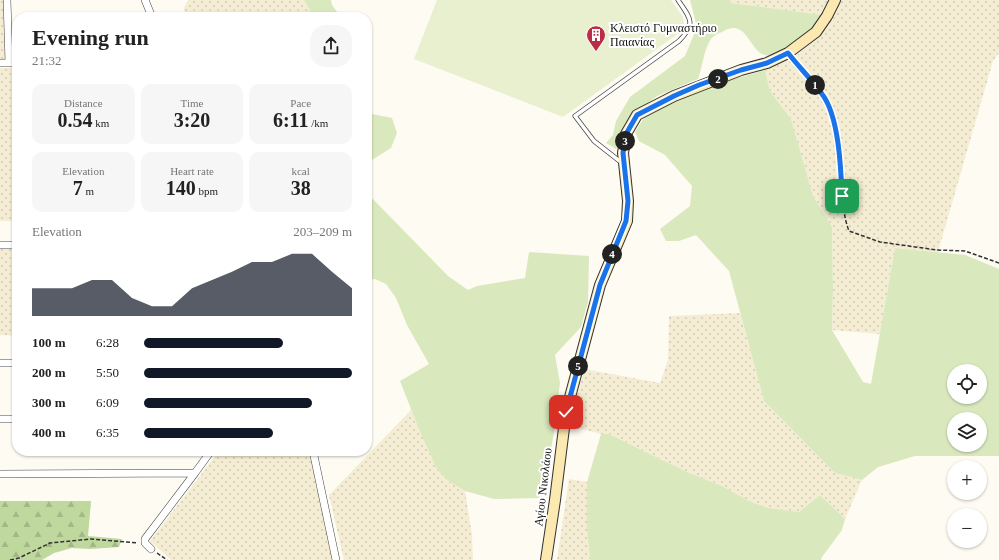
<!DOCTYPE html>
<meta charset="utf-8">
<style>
:root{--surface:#fff;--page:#f6f6f6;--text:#222;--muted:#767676;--accent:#111827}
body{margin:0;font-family:"Times New Roman",serif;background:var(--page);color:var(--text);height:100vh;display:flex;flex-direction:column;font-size:15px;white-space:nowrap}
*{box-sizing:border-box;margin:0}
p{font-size:13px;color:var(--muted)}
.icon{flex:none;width:22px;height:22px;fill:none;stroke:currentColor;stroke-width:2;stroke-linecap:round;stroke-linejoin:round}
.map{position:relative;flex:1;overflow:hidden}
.details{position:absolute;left:12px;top:12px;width:360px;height:444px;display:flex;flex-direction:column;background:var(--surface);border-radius:16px;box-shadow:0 1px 3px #0004}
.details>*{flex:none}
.buttons{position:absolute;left:947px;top:364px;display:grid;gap:8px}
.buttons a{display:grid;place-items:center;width:40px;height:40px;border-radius:50%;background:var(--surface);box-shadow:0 1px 3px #0004;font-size:20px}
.pin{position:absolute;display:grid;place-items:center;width:34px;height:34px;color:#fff;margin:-17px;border-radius:8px;box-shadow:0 2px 6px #0006}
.km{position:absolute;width:20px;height:20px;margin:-10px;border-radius:50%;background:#222;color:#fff;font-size:11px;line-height:20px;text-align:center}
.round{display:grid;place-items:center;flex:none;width:42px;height:42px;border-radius:16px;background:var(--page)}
.head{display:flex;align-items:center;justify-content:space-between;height:68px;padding:0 20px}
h1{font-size:22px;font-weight:600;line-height:30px}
.stats{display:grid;grid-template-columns:repeat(3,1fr);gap:6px;height:68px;padding:4px 20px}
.stats div{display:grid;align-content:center;border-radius:10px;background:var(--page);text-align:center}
.stats b{font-size:20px;font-weight:600}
.stats small{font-size:11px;font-weight:400}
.stats p{font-size:11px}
.chart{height:112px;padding:8px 20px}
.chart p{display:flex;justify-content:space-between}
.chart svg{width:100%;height:72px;margin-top:4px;fill:var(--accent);opacity:.7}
ul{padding:0 20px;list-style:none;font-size:13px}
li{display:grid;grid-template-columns:64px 48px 1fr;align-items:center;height:30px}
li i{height:10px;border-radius:5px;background:var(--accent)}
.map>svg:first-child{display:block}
.farmland{fill:url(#farmland-dots)}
.grass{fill:#d9e8bd;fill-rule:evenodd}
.forest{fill:url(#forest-firs)}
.pitch{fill:#e8f0cf}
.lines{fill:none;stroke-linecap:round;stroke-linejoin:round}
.lane-casing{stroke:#434343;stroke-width:5}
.street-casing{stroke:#434343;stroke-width:8}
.secondary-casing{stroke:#323232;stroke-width:12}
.path{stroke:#323232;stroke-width:1.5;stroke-dasharray:4 2;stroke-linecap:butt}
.lane{stroke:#fff;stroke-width:3.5}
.street{stroke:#fff;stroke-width:7}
.secondary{stroke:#fbe9b1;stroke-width:10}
.route-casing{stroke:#fff;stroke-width:8}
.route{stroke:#1a73e8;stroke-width:5}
.labels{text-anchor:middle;stroke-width:4;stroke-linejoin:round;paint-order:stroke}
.poi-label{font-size:12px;fill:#101010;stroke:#fff;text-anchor:start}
.street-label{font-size:12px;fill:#101010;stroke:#fff}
</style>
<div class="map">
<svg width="999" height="560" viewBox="0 0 999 560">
<defs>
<pattern id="farmland-dots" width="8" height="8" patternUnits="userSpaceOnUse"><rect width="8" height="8" fill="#f4edd3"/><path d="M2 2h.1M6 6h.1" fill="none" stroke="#d0cab4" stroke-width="1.8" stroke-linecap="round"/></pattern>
<pattern id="forest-firs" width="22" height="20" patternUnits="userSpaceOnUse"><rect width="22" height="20" fill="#bfd89d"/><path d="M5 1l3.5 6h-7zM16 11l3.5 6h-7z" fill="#a3b886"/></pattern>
</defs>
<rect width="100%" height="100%" fill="#fefbf3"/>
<!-- farmland -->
<path class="farmland" d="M 0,0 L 4,0 L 6,59 L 0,60 Z
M 188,0 L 304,0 L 313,17 L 185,17 L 184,8 Z
M 730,0 L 831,0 L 823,15 L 731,3 Z
M 840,0 L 999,0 L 999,53 L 993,61 L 938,252 L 895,248 L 880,334 L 832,330 L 833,288 L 832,227 L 813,196 L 791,119 L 770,91 L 765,70 L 796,56 L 817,38 L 831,20 Z
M 0,68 L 17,68 L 17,221 L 0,221 Z
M 0,247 L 17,247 L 17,336 L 0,335 Z
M 740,313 L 764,401 L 835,473 L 862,480 L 845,519 L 820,495 L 799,512 L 769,508 L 751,502 L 722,486 L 687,472 L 609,434 L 601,434 L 570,426 L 574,408 L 584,369 L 660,383 L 668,360 L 669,316 Z
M 411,410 L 418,427 L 447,480 L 465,491 L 472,535 L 473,560 L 344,560 L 329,495 Z
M 219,451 L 311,451 L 333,560 L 171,560 L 150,541 Z
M 569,479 L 587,482 L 587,530 L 590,560 L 557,560 Z"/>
<!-- grass -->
<path class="grass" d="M 304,0 L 331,0 L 332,5 L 341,17 L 313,17 Z
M 690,0 L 730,0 L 731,3 L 823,15 C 813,29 782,63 762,54 C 749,47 745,19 724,31 C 720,33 714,35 711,39 C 703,51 703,66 698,79 L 657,96 L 634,113 L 616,149 L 606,143 L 613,135 L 616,121 L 630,97 L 685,56 L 697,27 Z
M 765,70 L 770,91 L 791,119 L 813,196 L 832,227 L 833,288 L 832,330 L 863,382 L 871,384 L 895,248 L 965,255 L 999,269 L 999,456 L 915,456 L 878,467 L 862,480 L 835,473 L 764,401 L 729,271 L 696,235 L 679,241 L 666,241 L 660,229 L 690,206 L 692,186 L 665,155 L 639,141 L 635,132 C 639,127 641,120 646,117 C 674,93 730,81 765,70 ZM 954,371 L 980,371 L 980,397 L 954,397 ZM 954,419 L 980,419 L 980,445 L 954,445 Z
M 367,113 L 392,118 L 397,133 L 391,148 L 367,163 Z
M 367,193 L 448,276 L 468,290 L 477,286 L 525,278 L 529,252 L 589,256 L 588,302 L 581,327 L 555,355 L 560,383 L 554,432 L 545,483 L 539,498 L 494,499 L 465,491 L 447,480 L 437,469 L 418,427 L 400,381 L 429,364 L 407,325 L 396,298 L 386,284 L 375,279 L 367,280 Z
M 601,434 L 609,434 L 687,472 L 722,486 L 751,502 L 769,508 L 799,512 L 820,495 L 845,519 L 842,530 L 822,557 L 821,560 L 590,560 L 587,530 L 587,482 Z"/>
<!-- forest -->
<path class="forest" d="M 0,501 L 91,501 L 88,536 L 122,539 L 119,547 L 90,549 L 72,548 L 54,553 L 42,560 L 0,560 Z"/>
<!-- pitch -->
<path class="pitch" d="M 437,0 L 671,0 L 683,17 L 684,24 L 679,33 L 563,117 L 414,59 Z"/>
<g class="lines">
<defs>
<path id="lane" d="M 622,163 L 594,141 L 575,116 L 679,41 C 697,23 690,18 678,0"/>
<path id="street" d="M 7,0 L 9,63
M 145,0 L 152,17
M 0,63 L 17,63
M 0,245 L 17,245
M 0,363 L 17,363
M 0,419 L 17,419
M 313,451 L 336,560
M 0,474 L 195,473 L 211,451
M 151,549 L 145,543 L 145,539 L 195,473"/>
<path id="secondary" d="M 546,560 L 555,500 L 566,412 L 600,285 L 627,221 L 628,201 L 623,153 L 626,134 L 637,115 L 674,96 L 741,70 L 767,63 L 788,53 L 816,32 L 827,16 L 835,0"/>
</defs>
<!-- lane casing -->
<use href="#lane" class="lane-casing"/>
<!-- street casing -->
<use href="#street" class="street-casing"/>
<!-- secondary casing -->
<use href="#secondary" class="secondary-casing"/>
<!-- path -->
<path class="path" d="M 794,60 C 803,72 816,83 824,95 C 836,117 839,146 841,170 C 843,193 841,209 849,231 L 880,242 L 937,250 L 965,251 L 999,263
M 157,553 L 167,560
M 10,560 L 19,558 L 50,543 L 91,539 L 138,543"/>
<!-- lane -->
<use href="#lane" class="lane"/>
<!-- street -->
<use href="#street" class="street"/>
<!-- secondary -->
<use href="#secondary" class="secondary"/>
</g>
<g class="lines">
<defs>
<path id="route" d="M 566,412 L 600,285 L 626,221 L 628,201 L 623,153 L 626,134 L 637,115 L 674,96 L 699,85 L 741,70 L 767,63 L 788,53 C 799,67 812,80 822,94 C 839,116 841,169 842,196"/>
</defs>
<!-- route casing -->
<use href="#route" class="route-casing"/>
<!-- route -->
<use href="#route" class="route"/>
</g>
<!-- icons -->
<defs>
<symbol id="building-pin" viewBox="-11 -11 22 30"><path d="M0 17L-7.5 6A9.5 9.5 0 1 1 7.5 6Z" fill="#ba2d46" stroke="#fff"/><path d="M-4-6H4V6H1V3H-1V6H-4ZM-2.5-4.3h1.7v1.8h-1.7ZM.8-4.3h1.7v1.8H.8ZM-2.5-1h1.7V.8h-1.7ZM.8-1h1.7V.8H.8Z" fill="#fff"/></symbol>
</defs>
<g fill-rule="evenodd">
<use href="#building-pin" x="585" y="24" width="22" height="30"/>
</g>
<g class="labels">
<!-- poi labels -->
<g class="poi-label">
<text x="610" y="32">Κλειστό Γυμναστήριο<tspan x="610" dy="14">Παιανίας</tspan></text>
</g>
<!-- street labels -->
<g class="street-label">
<text transform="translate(543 487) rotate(-83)" y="4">Αγίου Νικολάου</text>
</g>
</g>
</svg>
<div class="buttons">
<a><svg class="icon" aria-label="locate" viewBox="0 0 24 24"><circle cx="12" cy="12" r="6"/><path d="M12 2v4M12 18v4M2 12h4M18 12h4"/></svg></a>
<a><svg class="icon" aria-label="layers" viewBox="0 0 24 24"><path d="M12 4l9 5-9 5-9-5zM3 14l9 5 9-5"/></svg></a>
<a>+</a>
<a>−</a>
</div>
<div class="pin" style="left:842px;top:196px;background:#1e9e55"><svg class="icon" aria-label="arrive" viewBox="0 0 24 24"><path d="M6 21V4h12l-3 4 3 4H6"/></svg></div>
<div class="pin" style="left:566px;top:412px;background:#d93025"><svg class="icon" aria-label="check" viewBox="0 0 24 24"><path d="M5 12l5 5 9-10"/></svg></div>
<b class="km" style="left:815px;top:85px">1</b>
<b class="km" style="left:718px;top:79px">2</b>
<b class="km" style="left:625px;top:141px">3</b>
<b class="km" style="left:612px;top:254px">4</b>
<b class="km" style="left:578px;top:366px">5</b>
<section class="details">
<div class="head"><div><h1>Evening run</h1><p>21:32</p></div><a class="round"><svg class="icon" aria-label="share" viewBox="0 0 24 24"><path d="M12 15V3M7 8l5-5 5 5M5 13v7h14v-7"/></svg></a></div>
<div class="stats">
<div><p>Distance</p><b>0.54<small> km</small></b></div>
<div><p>Time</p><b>3:20</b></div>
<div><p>Pace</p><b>6:11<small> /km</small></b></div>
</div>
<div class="stats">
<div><p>Elevation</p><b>7<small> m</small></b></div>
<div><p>Heart rate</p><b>140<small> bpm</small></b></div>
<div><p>kcal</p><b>38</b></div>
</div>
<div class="chart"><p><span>Elevation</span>203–209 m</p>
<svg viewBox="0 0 160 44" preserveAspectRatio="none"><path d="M0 44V27L10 27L20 27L30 22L40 22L50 33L60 38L70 38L80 27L90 22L100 17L110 11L120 11L130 6L140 6L150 17L160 27V44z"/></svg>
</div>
<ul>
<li><b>100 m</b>6:28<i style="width:67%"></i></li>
<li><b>200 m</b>5:50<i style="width:100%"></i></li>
<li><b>300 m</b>6:09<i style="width:81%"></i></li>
<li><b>400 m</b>6:35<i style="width:62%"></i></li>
</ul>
</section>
</div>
